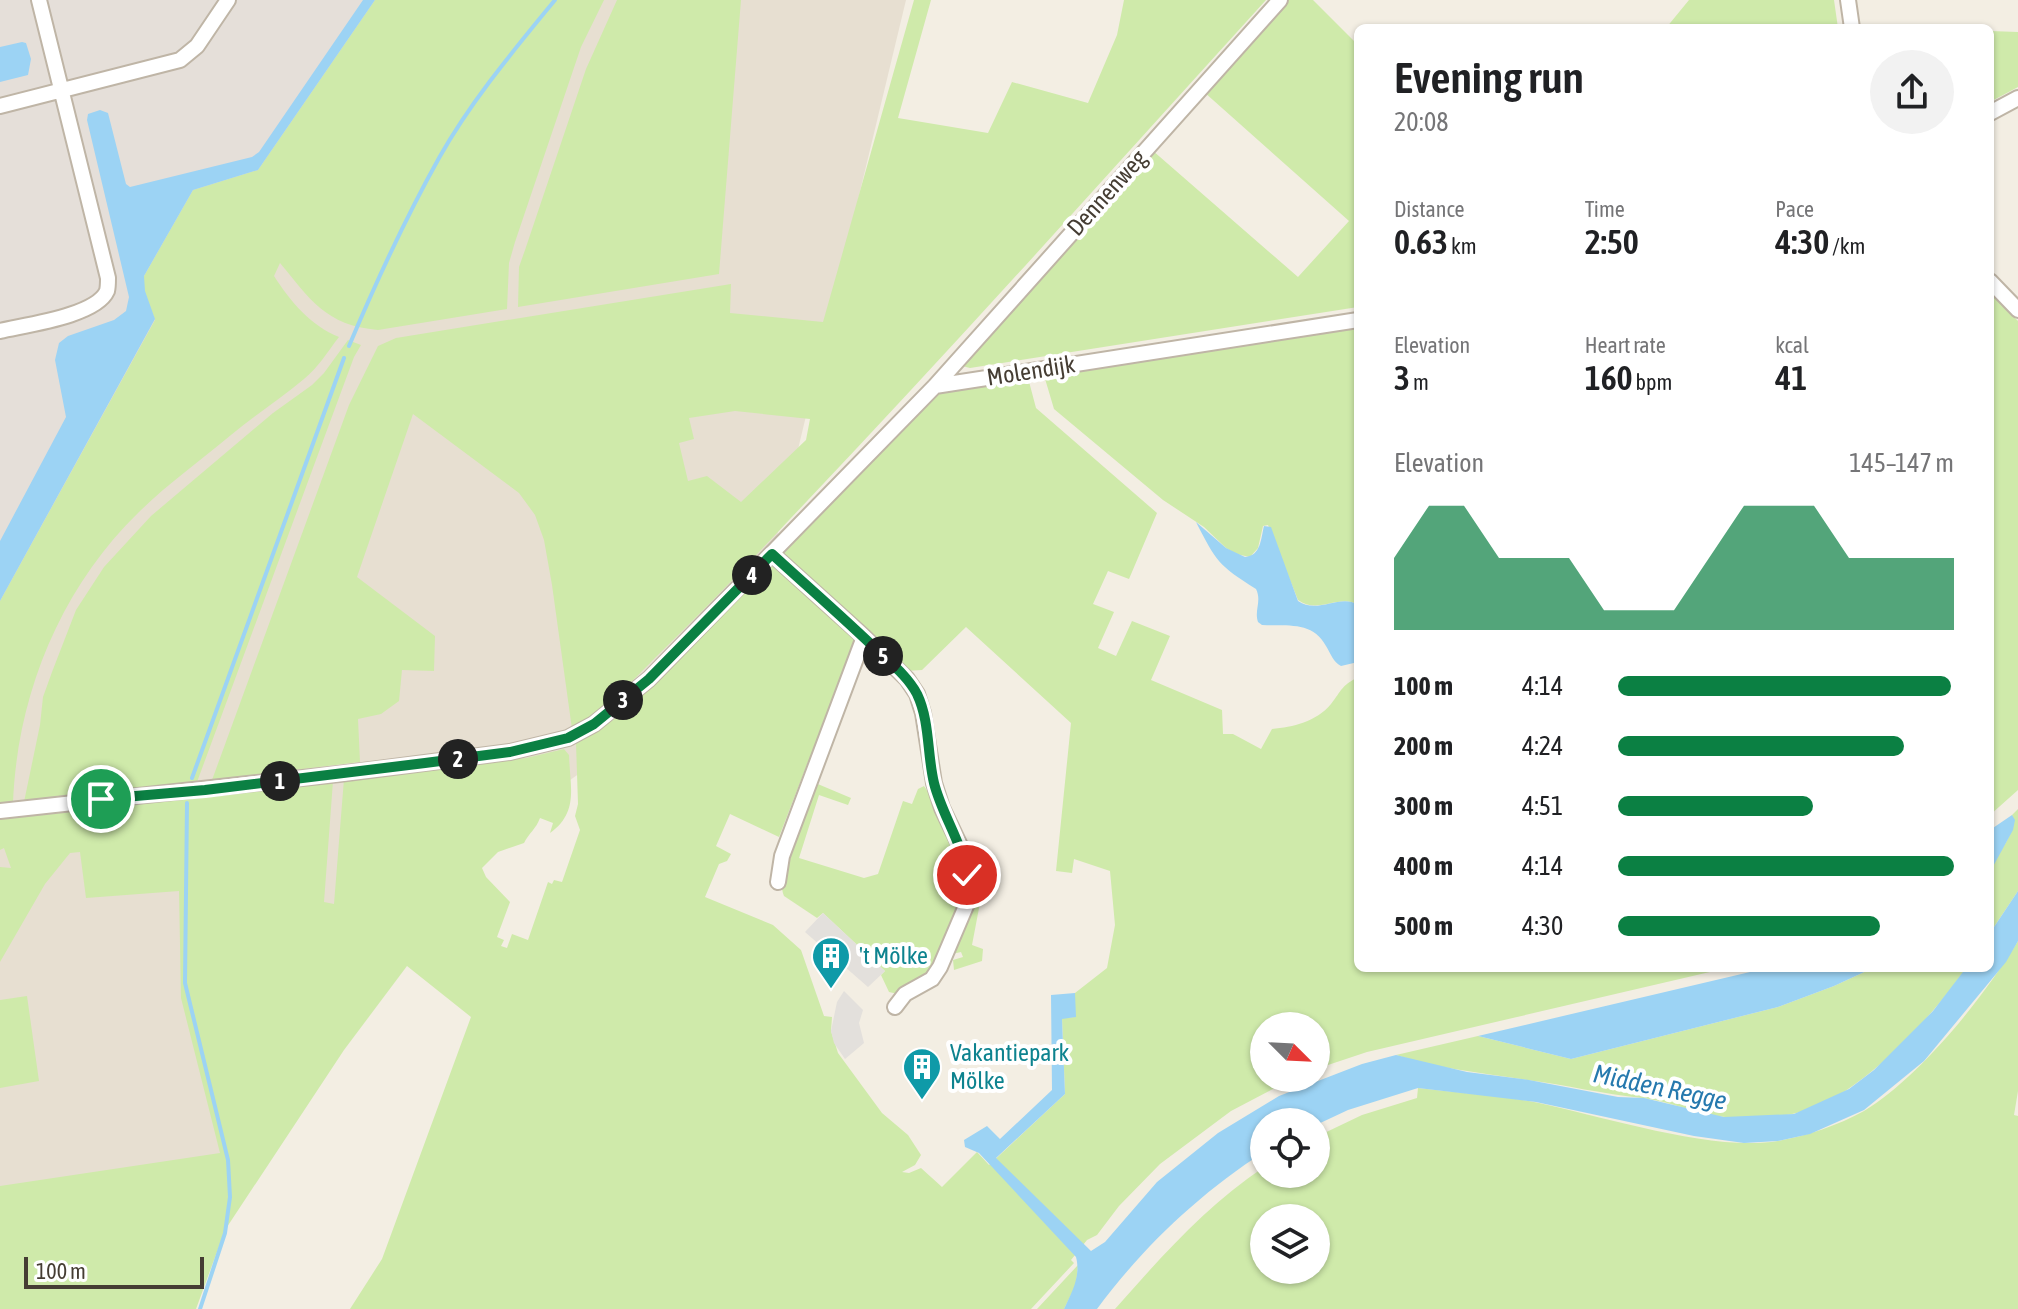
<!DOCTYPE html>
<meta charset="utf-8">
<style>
:root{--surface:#fff;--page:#f2f2f2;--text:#202124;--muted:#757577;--accent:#0b8043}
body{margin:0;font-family:"Asap Condensed",sans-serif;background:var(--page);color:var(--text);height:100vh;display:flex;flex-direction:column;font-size:30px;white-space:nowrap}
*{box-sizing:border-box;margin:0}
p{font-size:26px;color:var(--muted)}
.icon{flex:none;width:44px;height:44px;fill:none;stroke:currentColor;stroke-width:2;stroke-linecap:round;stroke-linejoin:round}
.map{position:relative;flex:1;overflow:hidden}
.panel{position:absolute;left:1354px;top:24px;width:640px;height:948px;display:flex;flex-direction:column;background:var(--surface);border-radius:12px;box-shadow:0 2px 6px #0004}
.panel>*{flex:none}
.needle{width:52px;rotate:114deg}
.tools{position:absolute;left:1250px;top:1012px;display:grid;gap:16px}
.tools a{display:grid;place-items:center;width:80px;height:80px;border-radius:50%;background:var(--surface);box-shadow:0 2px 6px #0004;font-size:40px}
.scale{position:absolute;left:24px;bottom:20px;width:180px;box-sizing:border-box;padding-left:8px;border:4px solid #453d33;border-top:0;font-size:22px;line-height:28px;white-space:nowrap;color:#453d33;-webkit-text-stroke:6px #fff;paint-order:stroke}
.pin{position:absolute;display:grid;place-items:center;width:68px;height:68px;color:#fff;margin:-34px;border:4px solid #fff;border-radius:50%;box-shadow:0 2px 8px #0007}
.km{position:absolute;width:40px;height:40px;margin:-20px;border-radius:50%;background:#222;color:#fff;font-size:22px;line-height:40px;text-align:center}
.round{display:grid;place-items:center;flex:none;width:84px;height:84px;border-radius:42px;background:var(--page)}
.overview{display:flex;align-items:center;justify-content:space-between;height:136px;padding:0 40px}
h1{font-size:44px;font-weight:600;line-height:60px}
.metrics{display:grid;grid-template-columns:repeat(3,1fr);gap:12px;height:136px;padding:8px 40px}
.metrics div{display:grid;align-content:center}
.metrics b{font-size:34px;font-weight:600}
.metrics small{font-size:22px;font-weight:400}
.metrics p{font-size:22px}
.chart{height:224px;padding:16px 40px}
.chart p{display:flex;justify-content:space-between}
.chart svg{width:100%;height:144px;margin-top:8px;fill:var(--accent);opacity:.7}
ul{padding:0 40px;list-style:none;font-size:26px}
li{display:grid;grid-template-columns:128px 96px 1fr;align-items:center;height:60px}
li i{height:20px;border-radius:10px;background:var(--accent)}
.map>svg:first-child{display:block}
.residential{fill:#e7dfd1}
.industrial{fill:#e5dfd9}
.green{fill:#cfeaaa;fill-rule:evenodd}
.parking{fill:#e3e0dc}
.water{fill:#9cd3f4}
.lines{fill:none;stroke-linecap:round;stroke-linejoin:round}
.stream{stroke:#9cd3f4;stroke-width:4}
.street-casing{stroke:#bfb5a6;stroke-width:18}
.street{stroke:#fff;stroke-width:14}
.route-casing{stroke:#fff;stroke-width:16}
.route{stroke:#0b8043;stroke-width:10}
.labels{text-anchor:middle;stroke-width:8;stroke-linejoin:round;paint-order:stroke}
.street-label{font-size:24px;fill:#453d33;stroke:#fff}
.culture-label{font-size:24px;fill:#0d838f;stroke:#fff;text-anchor:start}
.water-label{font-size:26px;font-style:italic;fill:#2679ae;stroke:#fff}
</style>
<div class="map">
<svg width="2018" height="1309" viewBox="0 0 2018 1309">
<rect width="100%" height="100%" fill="#f3eee3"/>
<!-- residential -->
<path class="residential" d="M 0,0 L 906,0 L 775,545 L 715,679 L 398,900 L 154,1309 L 0,1309 Z"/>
<!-- industrial -->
<path class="industrial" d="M 0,0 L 367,0 L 257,163 L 139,318 L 0,563 Z"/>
<!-- green -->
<path class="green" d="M 375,0 L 604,0 L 581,47 L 515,242 L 509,263 L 507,309 L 378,330 C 325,325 311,300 280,263 L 274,276 C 290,301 311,326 339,337 C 328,351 318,368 304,379 C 280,399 255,415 231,435 C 200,461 166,485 138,513 C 60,589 17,696 13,803 L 0,805 L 0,601 L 155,320 L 144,291 L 144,276 L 193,190 L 258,170 Z
M 617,0 L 741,0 L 719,274 L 518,307 L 519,267 L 525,250 L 586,69 Z
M 914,0 L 931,0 L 898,118 L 988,133 L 1012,82 L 1088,103 L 1117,35 L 1124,0 L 1266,0 C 1108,174 952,349 790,519 C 747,565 704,610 659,654 C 632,681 606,710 572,729 L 552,585 L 544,540 L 535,515 L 519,493 L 413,414 L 357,577 L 435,636 L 434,671 L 402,670 L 399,701 L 381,714 L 358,719 L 360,762 L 212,780 L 349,405 L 378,346 L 396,338 L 731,284 L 730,313 L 823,322 ZM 735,411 L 810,419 L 806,440 L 741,502 L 707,476 L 688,481 L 679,443 L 694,439 L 689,418 Z
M 1287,0 L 1313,0 L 1358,45 L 1358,307 L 970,368 L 958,365 L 1152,150 L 1298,277 L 1349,221 L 1204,92 Z
M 1689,0 L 1834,0 L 1838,28 L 1666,28 Z
M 1990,31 L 2018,32 L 2018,87 L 1990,102 Z
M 1990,293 L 2018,321 L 2018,790 L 1990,815 Z
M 1358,322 L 1358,605 C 1340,593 1318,615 1298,600 L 1268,525 L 1263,526 L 1258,548 L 1250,557 L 1236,554 L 1226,548 L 1204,527 L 1163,500 L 1054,409 L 1043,372 Z
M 348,340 L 361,345 L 354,357 L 197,782 L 24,802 L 40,725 L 43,697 L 52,672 L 76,610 L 104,567 L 151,516 L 273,413 L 312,385 L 324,373 Z
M 1027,374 L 1036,408 L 1157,513 L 1129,579 L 1108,571 L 1093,604 L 1114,612 L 1098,648 L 1116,656 L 1132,621 L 1170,636 L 1151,680 L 1222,710 L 1223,734 L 1233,734 L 1261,749 L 1272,729 C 1293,727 1316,722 1331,704 C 1342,690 1341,686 1358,677 L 1358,968 L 1727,968 L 1367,1052 L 1316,1069 L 1316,1026 L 1264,1026 L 1264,1078 L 1294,1078 L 1231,1111 L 1160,1164 L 1119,1206 L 1097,1235 L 1087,1240 L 1071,1260 L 1074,1263 L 1031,1309 L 350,1309 L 382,1259 L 471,1017 L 407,966 L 344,1050 L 225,1230 L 196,1309 L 0,1309 L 0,1186 L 220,1153 L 181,998 L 179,891 L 86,898 L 80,852 L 70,853 L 45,884 L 0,962 L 0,867 L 11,868 L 4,848 L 0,850 L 0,818 L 333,781 L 324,902 L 334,904 L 344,779 L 526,758 L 564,749 L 569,755 C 570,787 579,812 550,833 L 553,823 L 540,818 C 536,829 529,833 524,843 L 498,852 L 482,868 L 486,877 L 510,902 L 497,937 L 504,940 L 501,946 L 507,948 L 512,934 L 528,940 L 548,882 L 552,884 L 554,880 L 562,882 L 580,830 L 575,816 L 578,804 L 576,743 L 613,720 L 638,699 L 768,566 L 780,568 L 856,637 L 856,649 L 852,664 L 808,762 L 779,837 L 730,814 L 716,846 L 731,854 L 727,861 L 719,864 L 705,897 L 773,925 L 801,950 L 824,1016 L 832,1017 L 831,1031 L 838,1053 L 882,1113 L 908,1135 L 921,1155 L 915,1165 L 902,1172 L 909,1173 L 921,1168 L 942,1187 L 977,1152 L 989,1165 L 1065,1094 L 1062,1018 L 1075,1017 L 1075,993 L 1107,968 L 1115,925 L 1110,871 L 1074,859 L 1072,873 L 1056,871 L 1071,723 L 966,627 L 922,670 L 906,671 L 784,559 L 784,553 L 928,398 L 941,390 Z
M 813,782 L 851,798 L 848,805 L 819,795 L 799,858 L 864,878 L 878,874 L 903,801 L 912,804 L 918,789 L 924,786 L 940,809 L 958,852 L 963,893 L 937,968 L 898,994 L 889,992 L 881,975 L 885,971 L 823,913 L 817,918 L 784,896 C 773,870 804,809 813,782 Z
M 2018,809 L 2018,891 L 1990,933 C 1990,914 1986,891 1990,873 C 1994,855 2018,835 2012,815 Z
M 971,889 L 980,903 L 972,945 L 983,949 L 982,961 L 954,970 L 953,960 L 963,957 L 961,952 L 952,954 Z
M 2018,941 L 2018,1091 L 2014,1115 L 2018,1116 L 2018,1309 L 1115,1309 C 1161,1257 1206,1206 1264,1167 L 1264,1174 L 1316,1174 L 1316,1137 L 1362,1115 L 1417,1098 L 1418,1088 C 1458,1093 1499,1095 1539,1103 C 1605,1117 1713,1152 1778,1141 C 1806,1136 1839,1125 1864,1111 C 1920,1077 1984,997 2018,941 ZM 1264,1218 L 1316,1218 L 1316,1270 L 1264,1270 Z
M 1873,968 L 1966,968 C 1931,1019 1855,1103 1792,1114 C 1771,1118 1746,1118 1725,1117 C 1696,1114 1669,1101 1642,1098 C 1603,1094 1566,1085 1527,1080 C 1483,1073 1439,1069 1396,1055 L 1478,1036 L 1571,1059 L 1778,1007 L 1834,986 Z
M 27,996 L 39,1081 L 0,1088 L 0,1000 Z
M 1078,1265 L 1076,1285 L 1064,1309 L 1037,1309 Z"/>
<!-- parking -->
<path class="parking" d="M 823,913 L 885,971 L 868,987 L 805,932 Z
M 844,991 L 863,1010 L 859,1023 L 864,1043 L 845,1059 L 834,1043 L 831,1031 L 837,1002 Z"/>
<!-- water -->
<path class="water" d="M 363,0 L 375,0 L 258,170 L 193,190 L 144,276 L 145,291 L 155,319 L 0,601 L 0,541 L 66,417 L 55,360 L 59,343 L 68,336 L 114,320 L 126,311 L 129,297 L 87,120 L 88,114 L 100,110 L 108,113 L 126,184 L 130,187 L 252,157 L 259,152 Z
M 22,42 L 26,43 L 31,59 L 28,75 L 0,82 L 0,47 Z
M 1196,522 L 1226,548 L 1245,557 C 1261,556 1261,538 1264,526 L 1271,527 L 1298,601 C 1318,615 1340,593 1358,605 L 1358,662 L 1341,666 C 1333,662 1331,654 1326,646 C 1313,621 1287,626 1262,625 L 1258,622 C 1254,610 1262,601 1256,589 C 1218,565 1216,561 1196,522 Z
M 2012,815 L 2015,820 L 2013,830 L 1990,872 L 1990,830 Z
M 2018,891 L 2018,941 L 2006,962 L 1924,1061 L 1864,1110 L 1810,1134 L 1778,1141 L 1744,1143 L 1694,1136 L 1536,1102 L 1418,1088 L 1348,1110 L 1316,1125 L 1316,1122 L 1264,1122 L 1264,1152 C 1200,1193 1142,1248 1097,1309 L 1064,1309 C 1072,1292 1081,1276 1076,1257 L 979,1153 L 965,1147 L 964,1140 L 987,1126 L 1000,1139 L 1052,1090 L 1051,995 L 1075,993 L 1076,1017 L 1062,1019 L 1065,1094 L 996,1158 L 1091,1251 L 1105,1242 L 1157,1182 L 1218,1133 L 1279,1096 L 1362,1064 L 1396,1055 L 1467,1072 L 1529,1080 L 1618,1097 L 1644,1098 L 1724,1117 L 1794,1114 L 1849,1089 L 1874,1070 L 1933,1011 L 1966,968 L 1990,968 L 1990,933 Z
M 1767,968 L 1873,968 L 1834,986 L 1778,1007 L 1571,1059 L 1478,1036 Z"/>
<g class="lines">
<!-- stream -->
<path class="stream" d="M 349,346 C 376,282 405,219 439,158 C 471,101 514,50 555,0
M 192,778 L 344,358
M 187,803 L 185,983 L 228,1160 L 230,1197 L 225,1233 L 200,1309"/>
<defs>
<path id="street" d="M 1848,0 L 1852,28
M 0,106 L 180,60 L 197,46 L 228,0
M 1990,113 L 2018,98
M 1990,281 L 2018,310
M 0,331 C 25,325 96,316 107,291 C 108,287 108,282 108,278 L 39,0
M 935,386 L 1358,320
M 772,554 L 864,637 L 907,679 L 917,694 L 923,713 L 934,783 L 942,808 L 963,852 L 967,875 L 966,906 L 940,967 L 932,979 L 905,994 L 895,1007
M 0,811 L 339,774 L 510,752 L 568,738 L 594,724 L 649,679 L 935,386 L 1280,0
M 778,882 L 782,856 L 864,637"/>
</defs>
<!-- street casing -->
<use href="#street" class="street-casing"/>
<!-- street -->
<use href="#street" class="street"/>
</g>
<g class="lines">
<defs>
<path id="route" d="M 101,799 L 205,790 L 425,763 L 510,752 L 568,738 L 594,724 L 649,679 L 772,554 C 808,587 845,619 880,653 C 893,665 908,677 917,694 C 930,721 927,754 934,783 C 942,815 962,842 967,875"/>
</defs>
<!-- route casing -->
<use href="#route" class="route-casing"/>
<!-- route -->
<use href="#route" class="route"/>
</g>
<!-- icons -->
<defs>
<symbol id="building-pin" viewBox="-11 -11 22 30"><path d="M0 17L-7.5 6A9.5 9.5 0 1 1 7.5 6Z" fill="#0f9aa8" stroke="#fff"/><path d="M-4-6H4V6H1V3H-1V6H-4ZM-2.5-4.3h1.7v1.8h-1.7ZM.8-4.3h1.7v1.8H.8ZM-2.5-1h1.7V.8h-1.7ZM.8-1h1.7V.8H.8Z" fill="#fff"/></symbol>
</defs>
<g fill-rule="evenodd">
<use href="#building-pin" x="809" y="934" width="44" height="60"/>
<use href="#building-pin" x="900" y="1045" width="44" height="60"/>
</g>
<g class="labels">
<!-- street labels -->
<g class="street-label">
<text transform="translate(1107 193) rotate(-48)" y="8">Dennenweg</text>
<text transform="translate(1031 371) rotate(-9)" y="8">Molendijk</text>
</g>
<!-- culture labels -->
<g class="culture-label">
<text x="859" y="964">'t Mölke</text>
<text x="950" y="1061">Vakantiepark<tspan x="950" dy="28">Mölke</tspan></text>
</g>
<!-- water labels -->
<g class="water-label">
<text transform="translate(1660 1087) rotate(12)" y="9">Midden Regge</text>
</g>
</g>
</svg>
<div class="tools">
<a><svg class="needle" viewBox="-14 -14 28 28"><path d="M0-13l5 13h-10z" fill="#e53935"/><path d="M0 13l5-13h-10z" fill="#757577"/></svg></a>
<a><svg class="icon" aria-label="locate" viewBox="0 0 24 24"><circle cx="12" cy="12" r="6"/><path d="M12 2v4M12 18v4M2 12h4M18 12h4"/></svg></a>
<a><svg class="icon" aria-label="layers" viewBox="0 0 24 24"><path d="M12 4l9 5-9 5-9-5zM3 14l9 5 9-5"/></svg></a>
</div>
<div class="scale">100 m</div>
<div class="pin" style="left:101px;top:799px;background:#1e9e55"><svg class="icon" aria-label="arrive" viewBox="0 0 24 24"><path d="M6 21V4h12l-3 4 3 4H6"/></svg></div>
<div class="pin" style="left:967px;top:875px;background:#d93025"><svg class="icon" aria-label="check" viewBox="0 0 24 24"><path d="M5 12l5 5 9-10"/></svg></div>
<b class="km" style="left:280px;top:781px">1</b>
<b class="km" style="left:458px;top:759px">2</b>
<b class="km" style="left:623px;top:700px">3</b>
<b class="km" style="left:752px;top:575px">4</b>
<b class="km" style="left:883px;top:656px">5</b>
<section class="panel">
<div class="overview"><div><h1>Evening run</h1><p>20:08</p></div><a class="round"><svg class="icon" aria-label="share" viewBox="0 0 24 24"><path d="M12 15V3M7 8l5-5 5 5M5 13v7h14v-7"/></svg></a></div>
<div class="metrics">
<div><p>Distance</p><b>0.63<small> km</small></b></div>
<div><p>Time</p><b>2:50</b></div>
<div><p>Pace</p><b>4:30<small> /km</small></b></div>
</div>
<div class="metrics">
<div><p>Elevation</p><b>3<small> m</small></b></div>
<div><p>Heart rate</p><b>160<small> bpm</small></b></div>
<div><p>kcal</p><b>41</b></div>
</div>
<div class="chart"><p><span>Elevation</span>145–147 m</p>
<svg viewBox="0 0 160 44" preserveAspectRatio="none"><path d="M0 44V22L10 6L20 6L30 22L40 22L50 22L60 38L70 38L80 38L90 22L100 6L110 6L120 6L130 22L140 22L150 22L160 22V44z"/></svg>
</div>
<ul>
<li><b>100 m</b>4:14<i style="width:99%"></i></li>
<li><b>200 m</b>4:24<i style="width:85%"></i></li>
<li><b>300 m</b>4:51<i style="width:58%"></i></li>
<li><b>400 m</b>4:14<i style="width:100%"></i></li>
<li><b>500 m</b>4:30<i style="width:78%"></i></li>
</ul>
</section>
</div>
